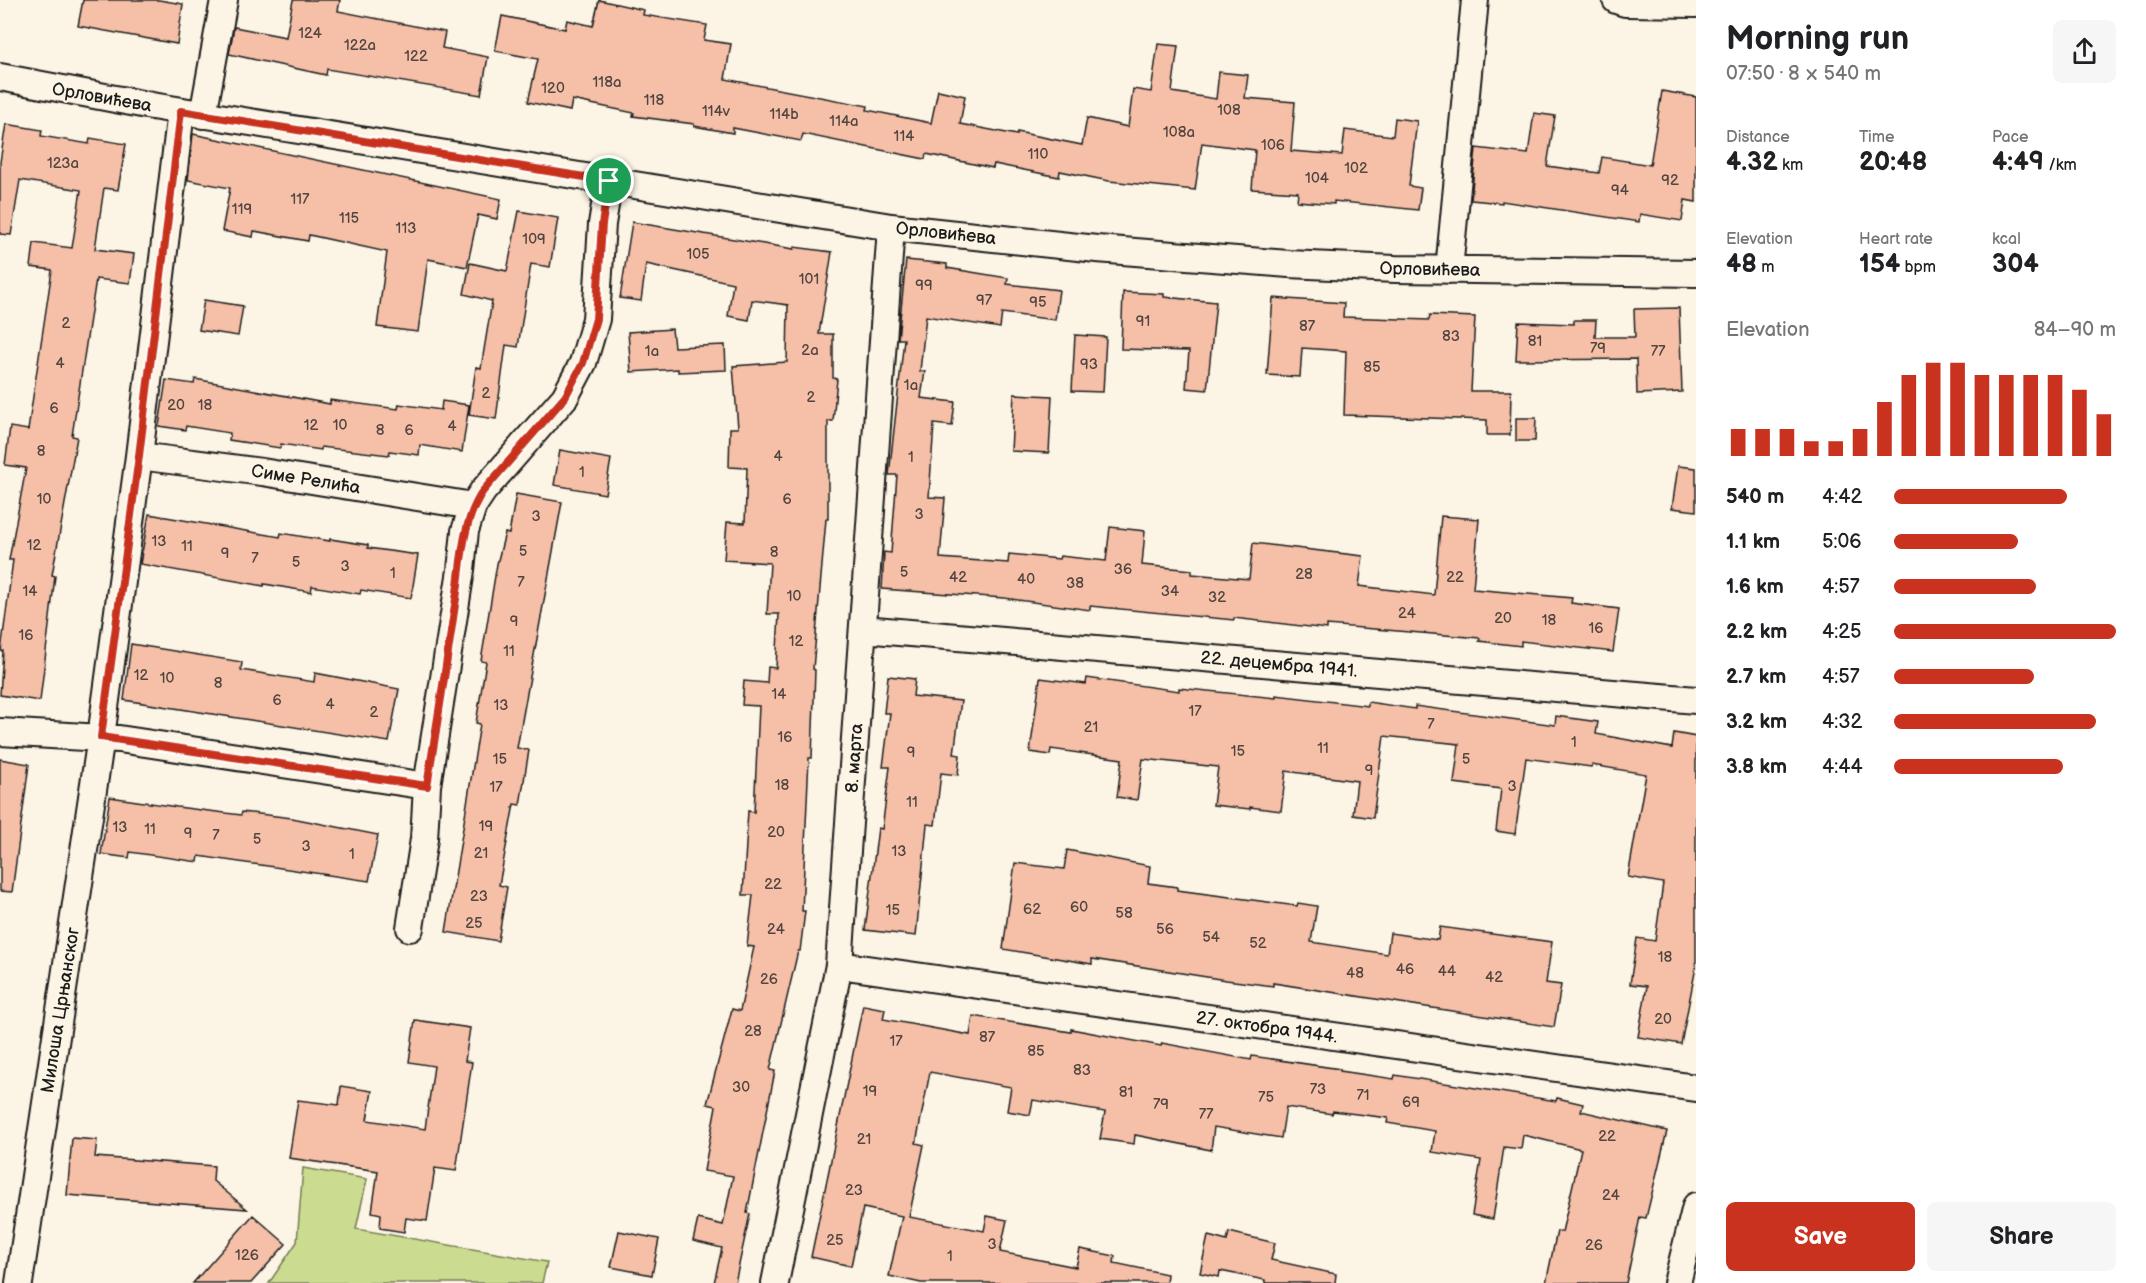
<!DOCTYPE html>
<meta charset="utf-8">
<style>
:root{--surface:#fff;--page:#f6f6f6;--text:#202124;--muted:#757577;--accent:#c8321e}
body{margin:0;font-family:"Balsamiq Sans",sans-serif;background:var(--page);color:var(--text);height:100vh;display:flex;flex-direction:column;font-size:22px;white-space:nowrap}
*{box-sizing:border-box;margin:0}
p{font-size:20px;color:var(--muted)}
.icon{flex:none;width:33px;height:33px;fill:none;stroke:currentColor;stroke-width:2;stroke-linecap:round;stroke-linejoin:round}
.map{position:relative;flex:1;overflow:hidden}
.side{display:flex;flex-direction:column;background:var(--surface);width:450px}
.side>*{flex:none}
.pin{position:absolute;display:grid;place-items:center;width:51px;height:51px;color:#fff;margin:-26px;border:3px solid #fff;border-radius:50%;box-shadow:0 2px 6px #0007}
.round{display:grid;place-items:center;flex:none;width:63px;height:63px;border-radius:9px;background:var(--page)}
.overview{display:flex;align-items:center;justify-content:space-between;height:102px;padding:0 30px}
h1{font-size:33px;font-weight:600;line-height:45px}
.stats{display:grid;grid-template-columns:repeat(3,1fr);gap:9px;height:102px;padding:6px 30px}
.stats div{display:grid;align-content:center}
.stats b{font-size:26px;font-weight:600}
.stats small{font-size:16px;font-weight:400}
.stats p{font-size:16px}
.chart{height:168px;padding:12px 30px}
.chart p{display:flex;justify-content:space-between}
.chart svg{width:100%;height:108px;margin-top:6px;stroke:var(--accent);stroke-width:6}
.primary-button{display:flex;gap:12px;margin-top:auto;padding:12px 30px}
.primary-button a{flex:1;height:69px;border-radius:9px;background:var(--accent);color:#fff;font-size:24px;font-weight:600;line-height:69px;text-align:center}
.primary-button a+a{background:var(--page);color:var(--text)}
ul{padding:0 30px;list-style:none;font-size:20px}
li{display:grid;grid-template-columns:96px 72px 1fr;align-items:center;height:45px}
li i{height:15px;border-radius:8px;background:var(--accent)}
main{display:flex;flex:1;min-height:0}
.map>svg:first-child{display:block}
.green{fill:#cbdb8f;stroke:#747c56;stroke-width:1.5}
.building{fill:#f5bfa8;stroke:#1c1c1c;stroke-width:1.5}
.lines{fill:none;stroke-linecap:round;stroke-linejoin:round}
.minor-casing{stroke:#1c1c1c;stroke-width:30}
.minor{stroke:#fcf5e5;stroke-width:26}
.route-casing{stroke:#fff;stroke-width:12}
.route{stroke:#c8321e;stroke-width:8}
.labels{text-anchor:middle;stroke-width:4.5;stroke-linejoin:round;paint-order:stroke}
.number-label{font-size:15px;fill:#52453f}
.street-label{font-size:18px;fill:#1c1c1c;stroke:#fcf5e5}
</style>
<main>
<div class="map">
<svg width="1696" height="1283" viewBox="0 0 1696 1283">
<rect width="100%" height="100%" fill="#fcf5e5"/>
<filter id="ink" filterUnits="userSpaceOnUse"><feTurbulence type="fractalNoise" baseFrequency=".0167" numOctaves="2"/><feDisplacementMap in="SourceGraphic" scale="12" xChannelSelector="R" yChannelSelector="G"/><feConvolveMatrix kernelMatrix="1 2 1 2 8 2 1 2 1" color-interpolation-filters="sRGB"/></filter>
<g filter="url(#ink)">
<!-- green -->
<path class="green" d="M 303,1168 L 367,1179 L 356,1229 L 547,1262 L 542,1283 L 269,1283 L 297,1242 Z"/>
<!-- building -->
<path class="building" d="M 83,0 L 159,0 L 183,4 L 177,44 L 78,26 Z
M 293,0 L 340,0 L 338,11 L 445,32 L 442,48 L 488,57 L 481,95 L 327,69 L 326,75 L 229,54 L 234,27 L 286,37 Z
M 599,0 L 644,10 L 643,15 L 707,25 L 704,40 L 731,44 L 725,79 L 868,106 L 867,110 L 931,123 L 938,90 L 965,96 L 960,124 L 1017,135 L 1017,132 L 1082,145 L 1087,118 L 1128,127 L 1133,89 L 1151,92 L 1158,44 L 1178,46 L 1172,92 L 1216,99 L 1219,72 L 1248,75 L 1245,98 L 1295,102 L 1291,151 L 1342,155 L 1345,130 L 1393,136 L 1395,118 L 1417,121 L 1409,186 L 1421,188 L 1418,210 L 1334,201 L 1334,204 L 1297,201 L 1298,192 L 1252,189 L 1255,150 L 1202,143 L 1195,190 L 1109,181 L 1060,171 L 1059,177 L 994,164 L 993,168 L 926,154 L 925,159 L 803,134 L 801,141 L 733,128 L 733,133 L 694,126 L 694,124 L 633,116 L 634,113 L 572,100 L 570,111 L 528,102 L 538,59 L 495,51 L 502,16 L 565,29 L 567,20 L 593,26 Z
M 1662,91 L 1696,97 L 1696,202 L 1685,200 L 1682,221 L 1640,214 L 1639,222 L 1502,201 L 1502,203 L 1471,200 L 1476,148 L 1528,154 L 1534,113 L 1555,116 L 1547,166 L 1599,173 L 1602,157 L 1650,165 Z
M 6,124 L 42,130 L 41,136 L 89,144 L 90,138 L 126,144 L 118,190 L 104,188 L 95,249 L 134,254 L 130,283 L 96,279 L 72,436 L 77,437 L 52,575 L 55,576 L 40,701 L 0,695 L 3,651 L 1,651 L 13,560 L 9,560 L 26,468 L 5,465 L 10,427 L 28,430 L 52,270 L 31,267 L 34,243 L 72,248 L 81,190 L 20,180 L 11,235 L 0,234 L 0,162 Z
M 193,134 L 501,199 L 497,219 L 478,215 L 467,267 L 428,259 L 418,332 L 377,327 L 387,252 L 309,235 L 308,241 L 254,231 L 253,237 L 222,231 L 230,188 L 188,180 Z
M 519,211 L 558,218 L 550,267 L 531,264 L 518,347 L 506,345 L 496,419 L 469,415 L 476,367 L 481,368 L 492,301 L 464,294 L 470,263 L 507,271 Z
M 632,222 L 794,249 L 794,247 L 832,252 L 819,334 L 833,334 L 833,378 L 837,379 L 833,421 L 828,421 L 828,519 L 826,519 L 813,669 L 815,670 L 812,758 L 809,758 L 802,911 L 805,911 L 800,951 L 798,951 L 770,1070 L 775,1071 L 747,1213 L 750,1214 L 735,1283 L 714,1283 L 722,1248 L 693,1241 L 698,1219 L 723,1225 L 733,1176 L 704,1171 L 716,1106 L 707,1104 L 732,1009 L 740,1011 L 754,947 L 747,946 L 753,895 L 743,895 L 748,811 L 754,812 L 759,706 L 742,705 L 744,681 L 767,683 L 768,667 L 776,668 L 779,614 L 767,614 L 770,563 L 724,560 L 727,522 L 745,523 L 747,468 L 729,467 L 730,428 L 738,428 L 733,366 L 787,362 L 788,305 L 752,300 L 749,320 L 728,316 L 733,283 L 646,264 L 641,301 L 620,298 Z
M 906,260 L 947,264 L 947,268 L 1008,278 L 1007,284 L 1059,290 L 1055,320 L 1002,313 L 1000,328 L 926,316 L 920,371 L 925,371 L 921,398 L 955,402 L 952,426 L 934,424 L 929,497 L 945,498 L 940,558 L 1008,563 L 1009,554 L 1059,559 L 1060,556 L 1106,561 L 1110,527 L 1145,531 L 1142,565 L 1192,570 L 1192,574 L 1249,579 L 1253,543 L 1363,556 L 1359,586 L 1434,595 L 1441,516 L 1479,519 L 1473,589 L 1572,598 L 1571,603 L 1619,609 L 1613,652 L 1521,641 L 1521,646 L 1479,641 L 1480,638 L 1327,625 L 1327,629 L 1234,618 L 1234,620 L 1090,606 L 1090,610 L 1004,598 L 882,589 L 884,552 L 891,553 L 897,475 L 889,475 L 904,339 L 898,339 Z
M 1123,292 L 1164,294 L 1164,297 L 1216,302 L 1207,390 L 1186,388 L 1189,351 L 1121,349 Z
M 1273,298 L 1344,303 L 1343,317 L 1429,320 L 1430,315 L 1475,317 L 1471,391 L 1511,391 L 1510,435 L 1487,435 L 1487,420 L 1344,415 L 1346,351 L 1302,348 L 1300,377 L 1267,375 Z
M 204,300 L 243,306 L 238,336 L 199,330 Z
M 1679,308 L 1682,392 L 1637,394 L 1636,359 L 1516,360 L 1518,322 L 1574,324 L 1574,320 L 1596,320 L 1595,337 L 1635,337 L 1634,309 Z
M 672,329 L 674,347 L 725,345 L 726,370 L 678,372 L 678,369 L 631,372 L 628,332 Z
M 1075,335 L 1106,337 L 1103,392 L 1072,391 Z
M 195,379 L 330,404 L 330,400 L 398,409 L 399,404 L 441,410 L 442,401 L 469,405 L 462,452 L 420,445 L 419,455 L 390,451 L 389,455 L 321,447 L 321,450 L 281,444 L 280,448 L 229,440 L 230,433 L 186,426 L 185,430 L 159,426 L 166,380 L 194,384 Z
M 1014,394 L 1052,396 L 1049,453 L 1011,451 Z
M 1516,418 L 1536,418 L 1535,441 L 1516,441 Z
M 560,450 L 611,459 L 605,494 L 554,485 Z
M 1678,466 L 1696,468 L 1696,511 L 1672,508 Z
M 516,494 L 562,502 L 517,748 L 529,750 L 520,805 L 514,804 L 499,885 L 507,887 L 498,941 L 446,932 L 480,724 L 476,723 L 486,662 L 481,661 L 497,564 L 505,533 L 509,534 Z
M 149,514 L 280,537 L 281,533 L 330,541 L 330,539 L 368,545 L 368,548 L 418,555 L 411,598 L 361,590 L 360,594 L 312,586 L 311,592 L 264,584 L 264,586 L 140,564 Z
M 131,644 L 242,662 L 241,670 L 314,682 L 315,673 L 399,689 L 389,742 L 124,700 Z
M 888,676 L 915,679 L 913,696 L 961,701 L 954,754 L 960,755 L 958,775 L 941,773 L 935,825 L 927,824 L 916,936 L 865,930 L 878,828 L 882,829 L 890,767 L 883,767 L 890,713 L 884,713 Z
M 1040,678 L 1086,684 L 1087,678 L 1179,691 L 1179,688 L 1276,698 L 1276,695 L 1368,706 L 1368,702 L 1415,709 L 1415,706 L 1555,725 L 1556,716 L 1598,722 L 1596,734 L 1672,748 L 1674,733 L 1696,737 L 1696,967 L 1681,1044 L 1638,1037 L 1647,986 L 1630,984 L 1637,938 L 1655,941 L 1663,883 L 1628,877 L 1646,774 L 1592,765 L 1591,767 L 1526,758 L 1515,834 L 1496,831 L 1501,789 L 1454,783 L 1459,744 L 1384,736 L 1373,818 L 1353,815 L 1357,781 L 1286,771 L 1281,811 L 1250,807 L 1250,809 L 1213,805 L 1218,767 L 1143,759 L 1137,800 L 1117,797 L 1122,759 L 1051,749 L 1050,755 L 1030,752 Z
M 0,759 L 29,764 L 12,892 L 0,891 Z
M 110,797 L 177,807 L 241,815 L 242,812 L 292,818 L 378,835 L 369,881 L 199,856 L 198,862 L 130,852 L 129,858 L 101,854 Z
M 1067,850 L 1150,866 L 1148,883 L 1177,887 L 1177,890 L 1297,906 L 1298,903 L 1317,906 L 1311,942 L 1387,954 L 1390,933 L 1438,940 L 1440,927 L 1552,942 L 1546,983 L 1561,985 L 1554,1027 L 1273,983 L 1273,986 L 1226,980 L 1092,959 L 1092,964 L 1003,949 L 1015,863 L 1064,869 Z
M 863,1005 L 885,1009 L 883,1019 L 970,1035 L 973,1016 L 1071,1032 L 1071,1029 L 1161,1046 L 1162,1043 L 1251,1060 L 1252,1056 L 1340,1069 L 1340,1071 L 1394,1079 L 1395,1075 L 1556,1101 L 1557,1098 L 1583,1104 L 1581,1111 L 1667,1131 L 1646,1218 L 1640,1217 L 1626,1283 L 1546,1283 L 1557,1231 L 1562,1232 L 1581,1149 L 1523,1135 L 1521,1149 L 1504,1147 L 1493,1219 L 1472,1215 L 1481,1160 L 1432,1152 L 1435,1131 L 1387,1123 L 1388,1118 L 1333,1111 L 1332,1114 L 1286,1107 L 1281,1138 L 1214,1127 L 1211,1150 L 1135,1135 L 1134,1144 L 1100,1139 L 1105,1112 L 1033,1100 L 1030,1115 L 1007,1111 L 1011,1087 L 930,1072 L 916,1143 L 924,1145 L 909,1217 L 984,1231 L 987,1216 L 1007,1220 L 1000,1252 L 1076,1267 L 1080,1249 L 1115,1256 L 1114,1263 L 1167,1274 L 1166,1283 L 921,1283 L 889,1276 L 902,1216 L 863,1208 L 851,1266 L 811,1257 Z
M 415,1020 L 470,1028 L 465,1061 L 472,1062 L 456,1171 L 435,1168 L 427,1221 L 406,1218 L 404,1232 L 380,1228 L 381,1214 L 372,1212 L 378,1171 L 289,1158 L 298,1100 L 339,1105 L 341,1086 L 372,1091 L 367,1120 L 425,1129 L 434,1066 L 409,1062 Z
M 72,1138 L 97,1140 L 95,1157 L 214,1166 L 213,1181 L 247,1209 L 67,1195 Z
M 253,1215 L 286,1244 L 251,1283 L 193,1283 Z
M 619,1231 L 659,1239 L 652,1275 L 611,1267 Z
M 1229,1232 L 1275,1243 L 1271,1260 L 1336,1274 L 1335,1283 L 1265,1283 L 1265,1280 L 1220,1271 L 1219,1277 L 1200,1273 L 1208,1236 L 1227,1241 Z"/>
<g class="lines">
<defs>
<path id="minor" d="M 1616,0 L 1625,3 L 1696,4
M 0,77 L 152,106 L 891,227 L 1097,249 L 1289,264 L 1395,269 L 1696,273
M 203,115 L 224,0
M 1449,270 L 1475,0
M 139,456 L 262,472 L 473,506
M 863,629 L 1696,700
M 0,732 L 119,739 L 427,786
M 410,928 L 424,839 L 427,786 L 461,570 L 465,531 L 473,506 L 483,491 L 565,397 L 583,363 L 596,319 L 602,224 L 609,181
M 839,965 L 1696,1088
M 19,1283 L 101,737 L 139,456 L 181,111
M 775,1283 L 839,965 L 891,227
M 1677,1283 L 1696,1206"/>
</defs>
<!-- minor casing -->
<use href="#minor" class="minor-casing"/>
<!-- minor -->
<use href="#minor" class="minor"/>
</g>
</g>
<g class="lines" filter="url(#ink)">
<defs>
<path id="route" d="M 181,111 L 609,181 L 602,224 L 596,319 L 583,363 L 565,397 L 483,491 C 460,525 462,567 455,605 C 446,666 437,726 427,786 L 101,737 L 139,456 Z"/>
</defs>
<!-- route casing -->
<use href="#route" class="route-casing"/>
<!-- route -->
<use href="#route" class="route"/>
</g>
<g class="labels">
<!-- number labels -->
<g class="number-label">
<text x="310" y="38">124</text>
<text x="360" y="50">122a</text>
<text x="416" y="61">122</text>
<text x="607" y="87">118a</text>
<text x="553" y="93">120</text>
<text x="654" y="105">118</text>
<text x="1229" y="115">108</text>
<text x="716" y="116">114v</text>
<text x="784" y="119">114b</text>
<text x="844" y="126">114a</text>
<text x="1179" y="137">108a</text>
<text x="904" y="141">114</text>
<text x="1273" y="150">106</text>
<text x="1038" y="159">110</text>
<text x="63" y="168">123a</text>
<text x="1356" y="173">102</text>
<text x="1317" y="183">104</text>
<text x="1670" y="185">92</text>
<text x="1620" y="195">94</text>
<text x="300" y="204">117</text>
<text x="242" y="214">119</text>
<text x="349" y="223">115</text>
<text x="406" y="233">113</text>
<text x="534" y="244">109</text>
<text x="698" y="259">105</text>
<text x="809" y="284">101</text>
<text x="924" y="290">99</text>
<text x="984" y="305">97</text>
<text x="1038" y="307">95</text>
<text x="1143" y="326">91</text>
<text x="66" y="328">2</text>
<text x="1307" y="331">87</text>
<text x="1451" y="341">83</text>
<text x="1535" y="346">81</text>
<text x="1598" y="353">79</text>
<text x="810" y="355">2a</text>
<text x="652" y="356">1a</text>
<text x="1658" y="356">77</text>
<text x="60" y="368">4</text>
<text x="1089" y="369">93</text>
<text x="1372" y="372">85</text>
<text x="911" y="390">1a</text>
<text x="486" y="398">2</text>
<text x="811" y="402">2</text>
<text x="176" y="410">20</text>
<text x="205" y="410">18</text>
<text x="54" y="413">6</text>
<text x="311" y="430">12</text>
<text x="340" y="430">10</text>
<text x="452" y="431">4</text>
<text x="380" y="435">8</text>
<text x="409" y="435">6</text>
<text x="41" y="456">8</text>
<text x="778" y="461">4</text>
<text x="911" y="462">1</text>
<text x="582" y="477">1</text>
<text x="44" y="504">10</text>
<text x="787" y="504">6</text>
<text x="919" y="519">3</text>
<text x="536" y="521">3</text>
<text x="159" y="546">13</text>
<text x="34" y="550">12</text>
<text x="187" y="551">11</text>
<text x="523" y="556">5</text>
<text x="774" y="557">8</text>
<text x="225" y="558">9</text>
<text x="255" y="563">7</text>
<text x="296" y="567">5</text>
<text x="345" y="571">3</text>
<text x="1123" y="574">36</text>
<text x="904" y="577">5</text>
<text x="393" y="578">1</text>
<text x="1304" y="579">28</text>
<text x="958" y="582">42</text>
<text x="1455" y="582">22</text>
<text x="1026" y="584">40</text>
<text x="521" y="587">7</text>
<text x="1075" y="588">38</text>
<text x="30" y="596">14</text>
<text x="1170" y="596">34</text>
<text x="794" y="601">10</text>
<text x="1217" y="602">32</text>
<text x="1407" y="618">24</text>
<text x="1503" y="623">20</text>
<text x="1549" y="625">18</text>
<text x="514" y="626">9</text>
<text x="1596" y="633">16</text>
<text x="26" y="640">16</text>
<text x="796" y="646">12</text>
<text x="509" y="656">11</text>
<text x="141" y="680">12</text>
<text x="167" y="683">10</text>
<text x="218" y="688">8</text>
<text x="779" y="699">14</text>
<text x="277" y="705">6</text>
<text x="330" y="709">4</text>
<text x="501" y="710">13</text>
<text x="1195" y="716">17</text>
<text x="374" y="717">2</text>
<text x="1431" y="729">7</text>
<text x="1091" y="732">21</text>
<text x="785" y="742">16</text>
<text x="1574" y="747">1</text>
<text x="1323" y="753">11</text>
<text x="1238" y="756">15</text>
<text x="911" y="757">9</text>
<text x="500" y="764">15</text>
<text x="1466" y="764">5</text>
<text x="1369" y="775">9</text>
<text x="782" y="790">18</text>
<text x="1512" y="791">3</text>
<text x="496" y="792">17</text>
<text x="912" y="807">11</text>
<text x="486" y="831">19</text>
<text x="120" y="832">13</text>
<text x="150" y="834">11</text>
<text x="776" y="837">20</text>
<text x="188" y="838">9</text>
<text x="216" y="840">7</text>
<text x="257" y="844">5</text>
<text x="306" y="851">3</text>
<text x="899" y="856">13</text>
<text x="481" y="858">21</text>
<text x="352" y="859">1</text>
<text x="773" y="889">22</text>
<text x="479" y="901">23</text>
<text x="1079" y="912">60</text>
<text x="1032" y="914">62</text>
<text x="893" y="915">15</text>
<text x="1124" y="918">58</text>
<text x="474" y="928">25</text>
<text x="776" y="934">24</text>
<text x="1165" y="934">56</text>
<text x="1211" y="942">54</text>
<text x="1258" y="948">52</text>
<text x="1665" y="962">18</text>
<text x="1405" y="974">46</text>
<text x="1447" y="976">44</text>
<text x="1355" y="978">48</text>
<text x="1494" y="982">42</text>
<text x="769" y="984">26</text>
<text x="1663" y="1024">20</text>
<text x="753" y="1036">28</text>
<text x="987" y="1042">87</text>
<text x="896" y="1046">17</text>
<text x="1036" y="1056">85</text>
<text x="1082" y="1075">83</text>
<text x="741" y="1092">30</text>
<text x="1318" y="1094">73</text>
<text x="870" y="1096">19</text>
<text x="1126" y="1097">81</text>
<text x="1363" y="1100">71</text>
<text x="1266" y="1102">75</text>
<text x="1411" y="1107">69</text>
<text x="1161" y="1109">79</text>
<text x="1206" y="1119">77</text>
<text x="1607" y="1141">22</text>
<text x="864" y="1144">21</text>
<text x="854" y="1195">23</text>
<text x="1611" y="1200">24</text>
<text x="835" y="1245">25</text>
<text x="992" y="1249">3</text>
<text x="1594" y="1250">26</text>
<text x="247" y="1260">126</text>
<text x="950" y="1261">1</text>
</g>
<!-- street labels -->
<g class="street-label">
<text transform="translate(102 97) rotate(10)" y="6">Орловићева</text>
<text transform="translate(946 233) rotate(6)" y="6">Орловићева</text>
<text transform="translate(1430 269) rotate(1)" y="6">Орловићева</text>
<text transform="translate(306 479) rotate(9)" y="6">Симе Релића</text>
<text transform="translate(1279 664) rotate(5)" y="6">22. децембра 1941.</text>
<text transform="translate(854 758) rotate(-86)" y="6">8. марта</text>
<text transform="translate(60 1010) rotate(-81)" y="6">Милоша Црњанског</text>
<text transform="translate(1267 1027) rotate(8)" y="6">27. октобра 1944.</text>
</g>
</g>
</svg>
<div class="pin" style="left:609px;top:181px;background:#1e9e55"><svg class="icon" aria-label="arrive" viewBox="0 0 24 24"><path d="M6 21V4h12l-3 4 3 4H6"/></svg></div>
</div>
<section class="side">
<div class="overview"><div><h1>Morning run</h1><p>07:50 · 8 × 540 m</p></div><a class="round"><svg class="icon" aria-label="share" viewBox="0 0 24 24"><path d="M12 15V3M7 8l5-5 5 5M5 13v7h14v-7"/></svg></a></div>
<div class="stats">
<div><p>Distance</p><b>4.32<small> km</small></b></div>
<div><p>Time</p><b>20:48</b></div>
<div><p>Pace</p><b>4:49<small> /km</small></b></div>
</div>
<div class="stats">
<div><p>Elevation</p><b>48<small> m</small></b></div>
<div><p>Heart rate</p><b>154<small> bpm</small></b></div>
<div><p>kcal</p><b>304</b></div>
</div>
<div class="chart"><p><span>Elevation</span>84–90 m</p>
<svg viewBox="0 0 160 44" preserveAspectRatio="none"><path d="M5 44V33M15 44V33M25 44V33M35 44V38M45 44V38M55 44V33M65 44V22M75 44V11M85 44V6M95 44V6M105 44V11M115 44V11M125 44V11M135 44V11M145 44V17M155 44V27"/></svg>
</div>
<ul>
<li><b>540 m</b>4:42<i style="width:78%"></i></li>
<li><b>1.1 km</b>5:06<i style="width:56%"></i></li>
<li><b>1.6 km</b>4:57<i style="width:64%"></i></li>
<li><b>2.2 km</b>4:25<i style="width:100%"></i></li>
<li><b>2.7 km</b>4:57<i style="width:63%"></i></li>
<li><b>3.2 km</b>4:32<i style="width:91%"></i></li>
<li><b>3.8 km</b>4:44<i style="width:76%"></i></li>
</ul>
<div class="primary-button"><a>Save</a><a>Share</a></div>
</section>
</main>
